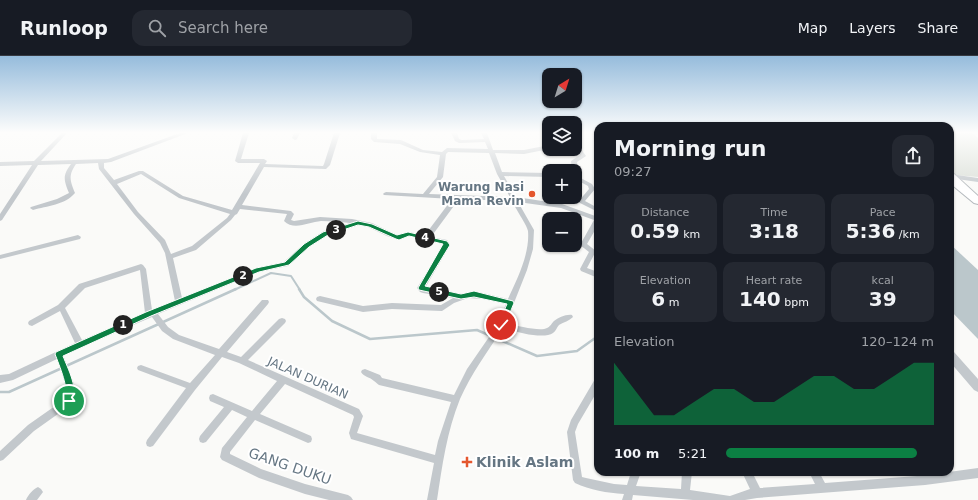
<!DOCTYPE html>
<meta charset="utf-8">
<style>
:root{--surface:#171b24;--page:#242831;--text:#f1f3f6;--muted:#9ea1a6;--line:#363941;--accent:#0b8043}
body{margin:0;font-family:"DejaVu Sans",sans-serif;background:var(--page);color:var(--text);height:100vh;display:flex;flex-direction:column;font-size:15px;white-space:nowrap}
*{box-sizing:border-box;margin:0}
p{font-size:13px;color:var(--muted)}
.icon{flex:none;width:22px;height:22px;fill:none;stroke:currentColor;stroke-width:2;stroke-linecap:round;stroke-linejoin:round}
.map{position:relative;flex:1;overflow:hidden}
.details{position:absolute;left:594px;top:66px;width:360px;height:354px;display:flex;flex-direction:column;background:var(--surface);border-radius:12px;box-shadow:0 1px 3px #0004}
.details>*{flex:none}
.needle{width:26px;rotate:38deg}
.tools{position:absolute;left:542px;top:12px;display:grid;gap:8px}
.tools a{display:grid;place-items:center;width:40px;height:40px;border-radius:8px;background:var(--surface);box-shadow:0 1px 3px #0004;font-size:20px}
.pin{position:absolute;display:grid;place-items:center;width:34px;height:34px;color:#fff;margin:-17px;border:2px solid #fff;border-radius:50%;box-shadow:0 1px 4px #0007}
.km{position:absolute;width:20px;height:20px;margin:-10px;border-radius:50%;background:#222;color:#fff;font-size:11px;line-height:20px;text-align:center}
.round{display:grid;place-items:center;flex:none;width:42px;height:42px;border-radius:12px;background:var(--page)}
.summary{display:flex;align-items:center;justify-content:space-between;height:68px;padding:0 20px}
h1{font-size:22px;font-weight:800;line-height:30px}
.stats{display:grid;grid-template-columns:repeat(3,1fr);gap:6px;height:68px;padding:4px 20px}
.stats div{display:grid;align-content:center;border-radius:10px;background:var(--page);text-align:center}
.stats b{font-size:20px;font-weight:800}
.stats small{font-size:11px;font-weight:400}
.stats p{font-size:11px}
.chart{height:112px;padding:8px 20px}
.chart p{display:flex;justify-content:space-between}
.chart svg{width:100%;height:72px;margin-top:4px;fill:var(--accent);opacity:.7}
ul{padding:0 20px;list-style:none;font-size:13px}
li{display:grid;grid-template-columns:64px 48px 1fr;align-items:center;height:30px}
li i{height:10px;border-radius:5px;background:var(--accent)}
header{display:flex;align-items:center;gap:24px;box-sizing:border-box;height:56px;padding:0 20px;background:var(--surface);border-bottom:1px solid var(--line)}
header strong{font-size:19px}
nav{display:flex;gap:22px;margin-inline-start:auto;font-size:14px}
.search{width:280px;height:36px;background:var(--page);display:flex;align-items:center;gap:10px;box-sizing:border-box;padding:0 14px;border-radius:12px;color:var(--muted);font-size:15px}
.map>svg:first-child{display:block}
.green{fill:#dadfd7}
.water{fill:#bbc7cb}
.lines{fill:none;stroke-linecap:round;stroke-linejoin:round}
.stream-far1{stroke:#bbc7cb;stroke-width:2}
.stream{stroke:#bbc7cb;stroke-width:2.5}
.trunk-casing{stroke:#b4b9bd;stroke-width:2}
.minor{fill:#c3c8cc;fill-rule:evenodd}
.tertiary{fill:#c3c8cc;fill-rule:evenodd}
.trunk{fill:#fff;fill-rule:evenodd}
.route{fill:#0b8043;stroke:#fff}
.poi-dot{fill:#e4572e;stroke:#fff;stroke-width:1.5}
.labels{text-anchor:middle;stroke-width:4;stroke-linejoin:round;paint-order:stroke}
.poi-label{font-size:12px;font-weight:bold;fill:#657683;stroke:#fff;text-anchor:end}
.street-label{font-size:12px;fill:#657683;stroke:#fff}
.near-poi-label{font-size:14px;font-weight:bold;fill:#657683;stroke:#fff;text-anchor:start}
.near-street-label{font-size:14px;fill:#657683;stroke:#fff}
</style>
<header>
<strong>Runloop</strong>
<div class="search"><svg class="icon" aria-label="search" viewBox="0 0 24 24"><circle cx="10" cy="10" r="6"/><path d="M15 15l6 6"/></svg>Search here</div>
<nav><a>Map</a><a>Layers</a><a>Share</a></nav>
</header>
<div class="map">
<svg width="978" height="444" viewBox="0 0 978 444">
<rect width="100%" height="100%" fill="#fafaf8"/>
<!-- green -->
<path class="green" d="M 950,77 L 973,77 L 978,82 L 978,121 L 954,119 L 950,114 Z"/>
<!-- water -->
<path class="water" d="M 950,188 L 978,214 L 978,283 L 950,254 Z"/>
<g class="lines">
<!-- stream-far1 -->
<path class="stream-far1" d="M 234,234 L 271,217 L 291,220 L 300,234"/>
<!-- stream -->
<path class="stream" d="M 299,233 L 304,241 L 332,265 L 370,283 L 477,274 L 537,300 L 577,295 L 598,280
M 66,310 L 236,233
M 0,336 L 9,336 L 62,312"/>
<defs>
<path id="trunk" d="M 950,117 L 954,118 L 978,140 L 978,148 L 974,147 L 951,128 L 950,126 Z"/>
</defs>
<!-- trunk casing -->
<use href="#trunk" class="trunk-casing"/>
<!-- minor -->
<path class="minor" d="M 62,77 L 67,77 L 41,105 L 108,103 L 180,77 L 188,77 L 111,106 L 104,107 L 104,112 L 114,124 L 139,115 L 143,115 L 183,140 L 232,154 L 260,107 L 238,107 L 235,105 L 243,77 L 249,77 L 241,103 L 264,103 L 267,105 L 265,108 L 323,110 L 324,108 L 334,77 L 340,77 L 330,109 L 326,113 L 264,111 L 242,149 L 291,155 L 294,158 L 291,164 L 294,165 L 320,161 L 352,163 L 372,167 L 399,180 L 409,176 L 425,179 L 452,143 L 384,139 L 383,138 L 384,137 L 386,136 L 423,138 L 437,121 L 440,99 L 420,96 L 400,88 L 374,86 L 371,83 L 371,77 L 377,77 L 377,83 L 401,84 L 423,94 L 442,96 L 447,92 L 488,93 L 485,86 L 459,87 L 455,85 L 451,77 L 457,77 L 459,83 L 462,84 L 484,83 L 481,77 L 487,77 L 493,94 L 524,94 L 549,89 L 549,93 L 524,98 L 495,97 L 502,116 L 549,117 L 549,121 L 504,120 L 516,141 L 562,148 L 598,161 L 598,169 L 587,188 L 596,195 L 587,212 L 598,216 L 598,222 L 581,215 L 580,213 L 589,196 L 580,189 L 594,164 L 561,152 L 518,146 L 534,174 L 533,193 L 527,214 L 506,267 C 514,269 540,276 547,272 C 550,271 552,267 554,265 C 558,262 566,258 572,259 L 573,261 C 569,265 564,266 559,269 C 557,271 556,275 553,277 C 543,284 514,275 503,272 C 488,295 471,318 460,343 C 447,375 442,410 437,444 L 427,444 L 434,407 L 351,383 L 349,377 L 354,361 L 353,359 L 285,328 L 260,358 L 311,380 L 312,383 L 311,386 L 308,387 L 255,364 L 230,396 L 230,398 L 261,413 L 305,428 L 348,439 L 351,441 L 353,444 L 329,444 L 305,438 L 259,422 L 222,404 L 220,401 L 222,392 L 247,361 L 232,354 L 206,386 L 203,387 L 200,386 L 199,383 L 200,380 L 224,351 L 210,345 L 209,342 L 210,339 L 213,338 L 252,355 L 277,325 L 239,307 L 222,301 L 195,334 L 153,390 L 150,391 L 147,390 L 146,387 L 147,384 L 186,332 L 138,314 L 137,312 L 138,310 L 141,309 L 190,327 L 215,299 L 173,283 L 162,275 L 152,261 L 63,299 L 74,328 L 75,340 L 72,348 L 34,375 L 3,404 L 0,405 L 0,395 L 28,369 L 65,343 C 69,329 61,315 57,303 L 13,324 L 0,327 L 0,319 L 9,318 L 75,287 L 60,255 L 32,270 L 29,269 L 28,267 L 29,265 L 58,249 L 79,228 L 141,208 L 143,209 L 146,213 L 152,254 L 175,245 L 165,197 L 160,187 L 134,158 L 99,113 L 98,107 L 76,108 C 68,120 70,124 75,137 C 65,149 47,150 33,154 L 30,152 L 31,151 L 57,143 L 69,137 C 64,124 62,120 71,108 L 38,109 L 2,164 L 0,165 L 0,158 L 32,109 L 0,110 L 0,106 L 34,105 ZM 448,96 L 489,97 L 497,118 L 510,141 L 429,138 L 443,121 L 446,98 ZM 141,118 L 179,142 L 230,158 L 227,162 L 192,190 L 171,198 L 165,184 L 138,156 L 117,128 ZM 459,143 L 512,145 C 515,152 527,169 528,175 C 530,198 517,223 508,243 L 483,237 L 475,236 L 462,238 L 425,232 L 450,189 L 447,184 L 431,181 ZM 240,153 L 287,158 L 284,165 C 294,175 309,166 321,165 C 331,165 341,166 350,167 L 324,175 L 305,187 L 284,206 L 256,212 L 182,242 L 173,202 L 196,194 L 231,164 L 235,159 L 237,158 ZM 359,169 L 368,171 L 387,180 L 399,184 L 409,180 L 443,188 L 444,189 L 417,232 L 420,236 L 423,237 L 453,242 L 441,249 L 392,247 L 363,250 L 320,240 L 317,241 L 316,243 L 317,245 L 363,256 L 392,253 L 442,255 L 454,247 L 468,242 L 483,243 L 506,248 L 498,268 L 467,313 L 454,339 L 382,322 L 380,319 L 365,313 L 362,314 L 361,316 C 364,321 370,321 374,325 C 376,326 377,328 379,329 L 451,346 L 438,385 L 435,399 L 357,377 L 363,360 L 359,353 L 248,304 L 285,267 L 286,265 L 285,263 L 282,262 L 279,263 L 241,301 L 227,296 L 268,248 L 269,246 L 268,244 L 262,244 L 219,293 L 179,279 L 168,271 L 158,258 L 259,216 L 288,210 L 309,191 L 328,179 ZM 140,214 L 145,257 L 82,284 L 65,252 L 85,232 Z
M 294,77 L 300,77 L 297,83 L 295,84 L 292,82 Z
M 575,86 L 577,87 L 586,100 L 577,106 L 578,115 L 575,117 L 575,115 L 572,115 L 571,105 L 580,99 L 575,92 Z
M 575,119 L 592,128 L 595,133 L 585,145 L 598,152 L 598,156 L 578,146 L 589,133 L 588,130 L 575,123 Z
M 78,179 L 81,181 L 80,183 L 0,203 L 0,199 Z
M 598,322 L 598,334 L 578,368 L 575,376 L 582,421 L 586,422 L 614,428 L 627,429 L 631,416 L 641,416 L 636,430 L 681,433 L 682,416 L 692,416 L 690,434 L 730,440 L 750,433 L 742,416 L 752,416 L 760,432 L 815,428 L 809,416 L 819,416 L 825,427 L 917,420 L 915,416 L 925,416 L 927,419 L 978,412 L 978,422 L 925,429 L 757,442 L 745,444 L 693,444 L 633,439 L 632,444 L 622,444 L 624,438 C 607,437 590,434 575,427 L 573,424 L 567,376 L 571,364 L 595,323 Z
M 38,431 L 41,433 L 43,436 L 37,444 L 26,444 C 28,439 33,433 38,431 Z"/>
<!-- tertiary -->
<path class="tertiary" d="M 950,118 L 978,122 L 978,126 L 950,122 Z
M 950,295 L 954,296 L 978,323 L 978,336 L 974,334 L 950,306 Z"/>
<!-- trunk -->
<use href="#trunk" class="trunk"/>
</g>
<!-- sky -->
<linearGradient id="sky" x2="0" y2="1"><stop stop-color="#96bcdc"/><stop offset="0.55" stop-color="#fdfdfc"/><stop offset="1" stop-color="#fdfdfc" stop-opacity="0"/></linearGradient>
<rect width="978" height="139" fill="url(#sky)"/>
<!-- route -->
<path class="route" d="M 358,165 L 372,168 L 397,179 L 408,176 L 447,185 L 450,189 L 425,230 L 461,238 L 474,235 L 513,245 L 514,247 L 504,271 L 499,271 L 498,269 L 507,248 L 474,241 L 461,243 L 419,234 L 418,232 L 443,188 L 409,180 L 399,184 L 396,183 L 369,171 L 358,169 L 328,179 L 309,191 L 289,209 L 259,216 L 151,260 L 63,300 C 68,313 79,333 72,347 L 67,347 L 65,345 C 70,334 59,309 55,298 L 56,296 L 146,256 L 256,212 L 285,206 L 304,188 L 323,176 Z"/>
<!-- markers -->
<g class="poi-dot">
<circle cx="532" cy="138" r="4"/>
<path d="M465 400h4v4h4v4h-4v4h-4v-4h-4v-4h4z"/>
</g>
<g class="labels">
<!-- poi labels -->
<g class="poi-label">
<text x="524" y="135">Warung Nasi<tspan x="524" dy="14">Mama Revin</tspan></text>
</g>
<!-- street labels -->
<g class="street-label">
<text transform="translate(308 322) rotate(24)" y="4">JALAN DURIAN</text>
</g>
<!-- near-poi labels -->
<g class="near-poi-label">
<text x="476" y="411">Klinik Aslam</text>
</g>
<!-- near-street labels -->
<g class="near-street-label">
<text transform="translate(290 410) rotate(19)" y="5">GANG DUKU</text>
</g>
</g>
</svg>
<div class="tools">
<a><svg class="needle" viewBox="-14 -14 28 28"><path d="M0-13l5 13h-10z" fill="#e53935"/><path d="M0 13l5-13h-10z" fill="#9ea1a6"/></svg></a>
<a><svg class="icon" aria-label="layers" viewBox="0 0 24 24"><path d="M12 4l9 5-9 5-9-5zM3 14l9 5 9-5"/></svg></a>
<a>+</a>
<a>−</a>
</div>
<div class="pin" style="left:69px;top:345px;background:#1e9e55"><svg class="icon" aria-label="arrive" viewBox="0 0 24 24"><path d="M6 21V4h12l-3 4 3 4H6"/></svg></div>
<div class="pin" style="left:501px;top:269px;background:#d93025"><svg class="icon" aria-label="check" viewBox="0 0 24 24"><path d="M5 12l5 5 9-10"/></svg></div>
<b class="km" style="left:123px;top:269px">1</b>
<b class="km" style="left:243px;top:220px">2</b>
<b class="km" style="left:336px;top:174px">3</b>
<b class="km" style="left:425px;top:182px">4</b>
<b class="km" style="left:439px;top:236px">5</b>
<section class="details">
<div class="summary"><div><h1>Morning run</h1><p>09:27</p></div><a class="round"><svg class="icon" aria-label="share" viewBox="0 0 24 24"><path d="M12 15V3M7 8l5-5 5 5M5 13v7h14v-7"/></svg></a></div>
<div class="stats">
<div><p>Distance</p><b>0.59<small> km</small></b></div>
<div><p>Time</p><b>3:18</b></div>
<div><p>Pace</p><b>5:36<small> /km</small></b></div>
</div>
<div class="stats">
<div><p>Elevation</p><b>6<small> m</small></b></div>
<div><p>Heart rate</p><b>140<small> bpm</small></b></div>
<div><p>kcal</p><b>39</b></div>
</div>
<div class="chart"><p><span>Elevation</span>120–124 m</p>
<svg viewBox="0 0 160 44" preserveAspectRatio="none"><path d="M0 44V6L10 22L20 38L30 38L40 30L50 22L60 22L70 30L80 30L90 22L100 14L110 14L120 22L130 22L140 14L150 6L160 6V44z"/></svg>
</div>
<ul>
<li><b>100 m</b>5:21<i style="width:92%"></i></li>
</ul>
</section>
</div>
